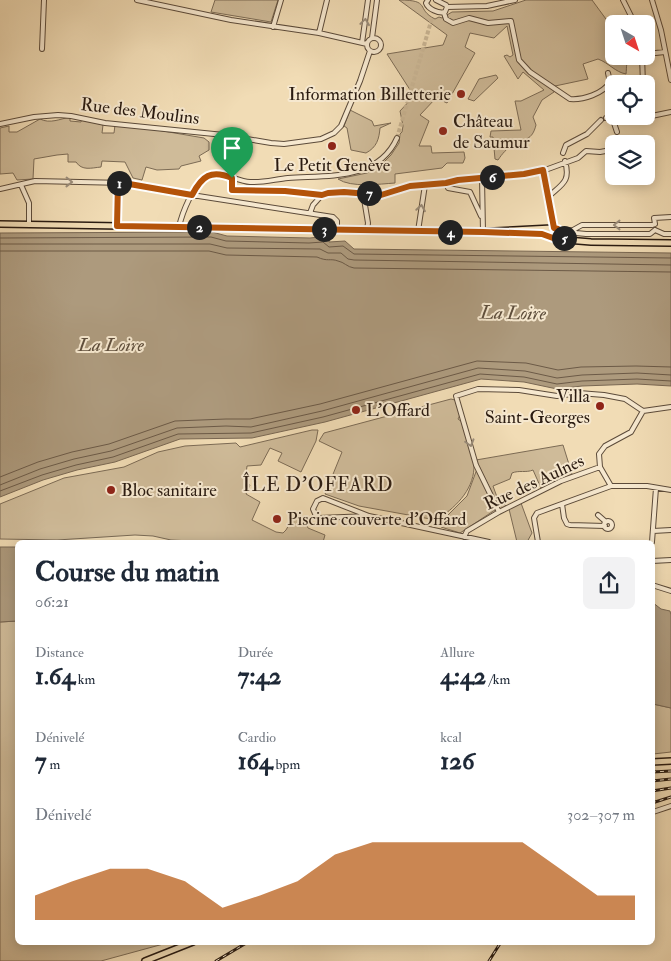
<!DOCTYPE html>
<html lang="fr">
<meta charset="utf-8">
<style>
:root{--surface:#fff;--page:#f2f2f3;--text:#1f2937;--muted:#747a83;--accent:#b45309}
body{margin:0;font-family:"IM FELL Double Pica",serif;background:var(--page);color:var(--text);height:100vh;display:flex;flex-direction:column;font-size:19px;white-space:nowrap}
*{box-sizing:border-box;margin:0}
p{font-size:16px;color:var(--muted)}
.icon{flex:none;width:28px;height:28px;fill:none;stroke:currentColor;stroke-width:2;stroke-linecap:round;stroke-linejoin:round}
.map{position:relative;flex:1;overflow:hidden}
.panel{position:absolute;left:15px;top:540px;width:640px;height:405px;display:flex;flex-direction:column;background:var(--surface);border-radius:8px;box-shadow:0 2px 12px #0003}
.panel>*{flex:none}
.needle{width:32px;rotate:141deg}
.buttons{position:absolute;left:605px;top:15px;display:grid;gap:10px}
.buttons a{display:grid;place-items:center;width:50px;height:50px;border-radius:8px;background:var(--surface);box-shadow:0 2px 12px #0003;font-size:25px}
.pin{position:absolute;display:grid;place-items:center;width:42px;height:42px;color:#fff;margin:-51px -21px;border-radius:50% 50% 50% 0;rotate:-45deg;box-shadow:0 0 5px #0007}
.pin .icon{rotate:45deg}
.km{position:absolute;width:25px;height:25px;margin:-12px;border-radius:50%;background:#222;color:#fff;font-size:14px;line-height:25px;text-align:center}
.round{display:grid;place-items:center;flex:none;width:52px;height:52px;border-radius:8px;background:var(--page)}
.headline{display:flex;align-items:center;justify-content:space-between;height:85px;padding:0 20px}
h1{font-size:28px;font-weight:700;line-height:38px}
.figures{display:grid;grid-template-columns:repeat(3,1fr);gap:8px;height:85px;padding:5px 20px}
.figures div{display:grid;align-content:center}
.figures b{font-size:25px;font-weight:700}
.figures small{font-size:14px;font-weight:400}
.figures p{font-size:14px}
.chart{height:140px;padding:10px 20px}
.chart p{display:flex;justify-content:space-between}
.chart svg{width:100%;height:90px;margin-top:5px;fill:var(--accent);opacity:.7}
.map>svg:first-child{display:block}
.green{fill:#cfbb99;stroke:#7c6b55}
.water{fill:#ad9a7d;stroke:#796752}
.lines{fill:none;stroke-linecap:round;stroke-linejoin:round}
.shore{stroke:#6c5a47;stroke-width:1}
.minor-tunnel{stroke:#c9b594;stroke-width:4;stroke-dasharray:4 2;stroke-linecap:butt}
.minor-casing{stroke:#5c4b3a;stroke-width:6}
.major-casing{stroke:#2a1b11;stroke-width:8}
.minor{stroke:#f6e8cf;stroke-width:4}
.major{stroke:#f1dcb5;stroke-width:5}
.rail-casing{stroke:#2a1b11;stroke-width:3}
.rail{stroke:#f6e8cf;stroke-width:1;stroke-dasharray:4;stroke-linecap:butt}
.oneway{stroke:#9a8c7a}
.route-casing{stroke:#fff;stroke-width:10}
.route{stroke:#b45309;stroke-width:6}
.poi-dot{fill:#8f2418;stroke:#f6e8cf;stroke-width:2}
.labels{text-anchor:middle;stroke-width:4;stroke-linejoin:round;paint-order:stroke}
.poi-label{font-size:18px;fill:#2a1b11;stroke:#f6e8cf;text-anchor:start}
.street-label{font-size:18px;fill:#2a1b11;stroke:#f6e8cf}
.water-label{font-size:19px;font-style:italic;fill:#5e4e3c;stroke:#f6e8cf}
.neighbourhood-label{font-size:19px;letter-spacing:1px;fill:#2a1b11;stroke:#f6e8cf}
</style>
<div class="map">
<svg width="671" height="961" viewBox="0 0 671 961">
<rect width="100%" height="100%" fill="#f1dcb5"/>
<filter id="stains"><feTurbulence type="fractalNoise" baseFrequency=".004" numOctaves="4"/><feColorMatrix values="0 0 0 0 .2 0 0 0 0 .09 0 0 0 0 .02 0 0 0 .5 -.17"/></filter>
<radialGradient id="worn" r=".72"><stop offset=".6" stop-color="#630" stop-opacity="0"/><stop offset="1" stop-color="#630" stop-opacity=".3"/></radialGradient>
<!-- green -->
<path class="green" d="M 215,0 L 278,0 L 271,22 L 211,12 Z
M 399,0 C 432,0 415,9 435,19 L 439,17 L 442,18 L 452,12 L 493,11 L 526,0 L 592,0 L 614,30 L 614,56 L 633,56 C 625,60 627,67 626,74 C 615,72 609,63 598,59 L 583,64 L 588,79 L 555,86 L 554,92 L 542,100 L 533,117 L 536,125 C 532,141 525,138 513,145 C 507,148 502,154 498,160 L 495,159 L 493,137 L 490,137 L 491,131 L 521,130 L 515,101 L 521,101 L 544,90 L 523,72 L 518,79 L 504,56 L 507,55 L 510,57 L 513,55 L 507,26 L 494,38 L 470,33 L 465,47 L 475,53 L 447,103 L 436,98 L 420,115 L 429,121 L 419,146 L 431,146 L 432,153 L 464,152 L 465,158 L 463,163 L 447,163 L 442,168 L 395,174 L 395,183 C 380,184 351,188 338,179 L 367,173 L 379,167 L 391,155 L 399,143 L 400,134 L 402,132 L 403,126 L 400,111 L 414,96 L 387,54 L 443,45 L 447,35 Z
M 496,75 L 498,78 L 474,101 L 468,99 L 479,79 Z
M 350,110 L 372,121 L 374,126 L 391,123 L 380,128 C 379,139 377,147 366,153 L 351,150 L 347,128 L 344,126 Z
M 70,117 L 70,121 L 81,122 L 82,119 L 103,125 L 102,133 L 114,133 L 115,125 L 157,130 L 204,138 L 209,142 L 209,150 L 199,156 L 201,161 L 181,166 L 179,169 L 157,170 L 146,167 L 142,180 L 133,178 L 125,162 L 102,161 L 101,167 C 91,168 82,171 76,162 L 68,162 L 68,154 L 57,155 L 34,159 L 33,179 L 17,180 L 13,173 L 0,174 L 0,128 L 9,126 L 9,132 L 17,132 L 40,119 C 50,124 60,119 70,117 Z
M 451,399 L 455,400 L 460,415 L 458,419 L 462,422 C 466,436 474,453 474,468 C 473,491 454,509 436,520 L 359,506 L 325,494 L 342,452 L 319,441 L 324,433 Z
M 312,430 L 318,430 L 316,441 L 301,472 L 278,461 L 282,453 L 270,448 L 261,465 L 247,466 L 245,482 L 250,485 L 246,494 L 260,502 L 252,520 L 276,532 L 283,533 L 286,530 L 294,516 L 300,513 L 302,520 L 304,519 L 308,528 L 325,535 L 323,542 L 213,542 L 171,540 L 153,536 L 135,535 L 57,540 L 0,539 L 0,504 L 64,478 L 124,467 L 158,452 L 185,446 L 236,443 L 240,447 Z
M 563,445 L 572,474 L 541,488 L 533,470 C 526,473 519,470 512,473 L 510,479 L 493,486 L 497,497 L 506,506 L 500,509 L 476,460 Z
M 477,469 L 495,506 L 495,510 L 460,533 L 441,527 L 445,518 L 467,496 Z
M 521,503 L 532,533 L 527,542 L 517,542 L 509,509 Z
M 17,621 L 18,942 L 167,943 L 101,961 L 0,961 L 0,622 Z
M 653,704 L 671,708 L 671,752 L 653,754 Z"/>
<!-- water -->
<path class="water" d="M 212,232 L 227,236 L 310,238 L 329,236 L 329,242 L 345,241 L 354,249 L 671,253 L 671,386 L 637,384 L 582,386 L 557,389 L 524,382 L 481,379 L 325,422 L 252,438 L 180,439 L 115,462 L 77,470 L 43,480 L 0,497 L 0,233 Z
M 0,547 L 17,547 L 17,621 L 0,622 Z
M 652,602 L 661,609 L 670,611 L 671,615 L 671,708 L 653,704 Z"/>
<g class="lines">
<!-- shore -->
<path class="shore" d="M 0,238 L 211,237 L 226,241 L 309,243 L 323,242 L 329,247 L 343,246 L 354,254 L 671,258
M 0,244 L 210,244 L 227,248 L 320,249 L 328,253 L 341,253 L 348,259 L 354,260 L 671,265
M 0,251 L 209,251 L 226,255 L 317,257 C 328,262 330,258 338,261 C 344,262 347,267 354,268 L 671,272
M 0,477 L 38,462 L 72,452 L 109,444 L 175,421 L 226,419 L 250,419 L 320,404 L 477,361 L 526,363 L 558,370 L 581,367 L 636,366 L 671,367
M 0,485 L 40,469 L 74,459 L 111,451 L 177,428 L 226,426 L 251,427 L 322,411 L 478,368 L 525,371 L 557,378 L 582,375 L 637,373 L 671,375
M 0,491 L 42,475 L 76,465 L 113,457 L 178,434 L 251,433 L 323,417 L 480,374 L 524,377 L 557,384 L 582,381 L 637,379 L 671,381"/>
<!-- minor-tunnel -->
<path class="minor-tunnel" d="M 397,138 L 432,18"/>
<defs>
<path id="minor" d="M 137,0 L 231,20 L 319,33 L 367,44
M 428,0 L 426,3 C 428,9 439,14 445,12 L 447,7 L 446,5 L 436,0
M 623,0 L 635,24
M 652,0 L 661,30 L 671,80
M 447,7 L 487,6 L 515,0
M 444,13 L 446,19 L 453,23 L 469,18 L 488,23 L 511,21 L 519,60 L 530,72 L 570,99 C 583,100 603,94 610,82 L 608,73
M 273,27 L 281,0
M 319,33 L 327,0
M367 45a7 7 0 1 1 14 0a7 7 0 1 1-14 0Z
M 372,38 L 377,0
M 362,43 L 368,0
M 42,49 L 44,0
M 646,54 L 665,52
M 642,56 L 643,84
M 612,117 L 617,132
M 606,118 L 614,116
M 642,118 L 671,112
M 0,124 L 34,117 L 58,115 L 71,116 L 105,123 L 224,135 L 271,143 L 284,144 L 321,139 L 334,133 L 341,126 L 360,81 L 370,51
M 563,153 L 566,145 L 587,134 L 601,120
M 543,170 L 553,228
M 232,178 L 232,190 L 285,191 L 322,195 L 328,193 L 344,192 L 381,195 L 410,186 L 446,183 L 458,180 L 537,173 L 578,158 L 586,151 L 600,152 L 611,150
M 482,178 L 483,232
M 446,183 L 448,188 L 470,192 L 481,216
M 21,185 L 29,203 L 29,224
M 0,189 L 35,181 L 125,183 L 179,193 L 333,217 L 337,221 L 337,229
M 363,193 L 368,223 L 367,230
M 548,197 C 562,184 571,182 565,161
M 310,213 L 313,205 L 322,195
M 117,226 L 118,182
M 179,227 C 182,213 194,183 206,177 C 220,169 235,181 250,182 C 263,183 276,179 288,178 C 327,175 378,181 397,138
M 573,230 L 576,233 L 586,234 L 650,234 L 655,230
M 655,230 L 664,234 L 671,234
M 418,231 L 425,185
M 559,231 L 573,230 L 582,225 L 652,225 L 655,224 L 654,218 L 671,217
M 643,411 L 671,407
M 611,486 L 600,467 L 599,454 L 605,446 L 631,432 L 643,411
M 562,504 L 564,518 L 567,524 L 570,525 L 605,526
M 499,512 L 476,465 L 456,396 L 478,389 L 519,390 L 557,396 L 579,393 L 604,395 L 625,399 L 643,411
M 598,515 L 606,522
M 369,516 L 319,518 L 316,516 L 313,509 L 317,501 L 323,498 L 369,516 L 489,542
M604 525a4 4 0 1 1 8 0a4 4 0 1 1-8 0Z
M 653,531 L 671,530
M 464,537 L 467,531 L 499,512 L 561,481 L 600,467
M 538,542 L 534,518 L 537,513 L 611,486 L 647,486 L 671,490
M 652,542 L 656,488
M 652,561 L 671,560
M 652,585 L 671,591
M 653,812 L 671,806"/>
<path id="major" d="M 0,224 L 474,232 L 552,228
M548.5 233a5.5 5.5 0 1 1 11 0a5.5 5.5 0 1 1-11 0Z
M 513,233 L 542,234 L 550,237
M 554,239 L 591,242 L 671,243
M 652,762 L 671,761
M 145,961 L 193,942"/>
</defs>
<!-- minor casing -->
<use href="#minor" class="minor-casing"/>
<!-- major casing -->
<use href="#major" class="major-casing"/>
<!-- minor -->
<use href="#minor" class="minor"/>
<!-- major -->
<use href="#major" class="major"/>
<defs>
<path id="rail" d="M 652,772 L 671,771
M 652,781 L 671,779
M 652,791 L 671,788
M 652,803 L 671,797
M 216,961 L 248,942
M 489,961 L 501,942"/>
</defs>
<!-- rail casing -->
<use href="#rail" class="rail-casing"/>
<!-- rail -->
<use href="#rail" class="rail"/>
</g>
<!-- one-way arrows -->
<defs><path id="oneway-chevron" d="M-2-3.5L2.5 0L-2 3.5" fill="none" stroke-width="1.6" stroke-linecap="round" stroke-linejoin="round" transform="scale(1.25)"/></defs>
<g class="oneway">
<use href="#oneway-chevron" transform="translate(365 22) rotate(-82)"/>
<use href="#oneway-chevron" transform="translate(69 182) rotate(1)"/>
<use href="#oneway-chevron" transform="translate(421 208) rotate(-81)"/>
<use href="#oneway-chevron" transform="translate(617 225) rotate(180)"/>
<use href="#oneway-chevron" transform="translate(470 443) rotate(74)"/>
</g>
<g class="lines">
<defs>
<path id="route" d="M 543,170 L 554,228 L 558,229 L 560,234 L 569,241 L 553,238 L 542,234 L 483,232 L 117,226 L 118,182 L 192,195 C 202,176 211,169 232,178 L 232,190 L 285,191 L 322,195 L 328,193 L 344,192 L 381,195 L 410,186 L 446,183 L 458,180 L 524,174 Z"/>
</defs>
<!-- route casing -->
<use href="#route" class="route-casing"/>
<!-- route -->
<use href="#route" class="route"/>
</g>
<!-- markers -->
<g class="poi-dot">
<circle cx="461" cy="94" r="5"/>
<circle cx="443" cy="131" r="5"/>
<circle cx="332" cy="146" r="5"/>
<circle cx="600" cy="406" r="5"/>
<circle cx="356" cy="410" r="5"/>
<circle cx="111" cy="490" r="5"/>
<circle cx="277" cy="519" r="5"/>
</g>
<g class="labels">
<!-- poi labels -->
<g class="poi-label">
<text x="451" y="100" text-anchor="end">Information Billetterie</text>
<text x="453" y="127">Château<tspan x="453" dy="21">de Saumur</tspan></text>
<text x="332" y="171" text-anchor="middle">Le Petit Genève</text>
<text x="590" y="402" text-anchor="end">Villa<tspan x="590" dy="21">Saint-Georges</tspan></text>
<text x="366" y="416">L'Offard</text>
<text x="121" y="496">Bloc sanitaire</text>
<text x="287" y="525">Piscine couverte d'Offard</text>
</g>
<!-- street labels -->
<g class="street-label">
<text transform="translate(140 111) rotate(7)" y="6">Rue des Moulins</text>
<text transform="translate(534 482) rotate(-25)" y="6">Rue des Aulnes</text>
</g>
<!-- water labels -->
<g class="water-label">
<text transform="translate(513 312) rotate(1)" y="7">La Loire</text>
<text x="111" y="351">La Loire</text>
</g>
<!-- neighbourhood labels -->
<g class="neighbourhood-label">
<text x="318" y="491">ÎLE D'OFFARD</text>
</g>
</g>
<rect width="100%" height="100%" filter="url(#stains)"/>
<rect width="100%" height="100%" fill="url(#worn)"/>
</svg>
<div class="buttons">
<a><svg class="needle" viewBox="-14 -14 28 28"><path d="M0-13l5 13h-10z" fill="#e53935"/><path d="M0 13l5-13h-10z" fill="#747a83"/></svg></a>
<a><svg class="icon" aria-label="locate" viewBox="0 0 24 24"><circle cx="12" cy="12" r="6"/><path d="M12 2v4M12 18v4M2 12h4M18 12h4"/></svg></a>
<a><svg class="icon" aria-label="layers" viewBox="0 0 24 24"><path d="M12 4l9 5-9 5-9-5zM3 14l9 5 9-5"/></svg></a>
</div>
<div class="pin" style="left:232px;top:178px;background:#1e9e55"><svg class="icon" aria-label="arrive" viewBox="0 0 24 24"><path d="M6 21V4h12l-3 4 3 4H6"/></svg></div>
<b class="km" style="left:119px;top:183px">1</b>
<b class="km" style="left:199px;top:227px">2</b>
<b class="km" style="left:324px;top:229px">3</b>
<b class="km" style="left:450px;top:232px">4</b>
<b class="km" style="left:564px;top:238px">5</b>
<b class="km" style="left:492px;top:177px">6</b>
<b class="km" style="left:369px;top:193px">7</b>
<section class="panel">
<div class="headline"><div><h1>Course du matin</h1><p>06:21</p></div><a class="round"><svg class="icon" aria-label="share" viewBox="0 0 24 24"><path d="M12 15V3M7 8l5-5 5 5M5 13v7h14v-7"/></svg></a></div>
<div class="figures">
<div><p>Distance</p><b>1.64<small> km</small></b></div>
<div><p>Durée</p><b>7:42</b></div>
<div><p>Allure</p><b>4:42<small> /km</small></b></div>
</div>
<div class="figures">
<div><p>Dénivelé</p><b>7<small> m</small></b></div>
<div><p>Cardio</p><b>164<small> bpm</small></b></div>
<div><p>kcal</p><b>126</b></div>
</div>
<div class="chart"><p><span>Dénivelé</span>302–307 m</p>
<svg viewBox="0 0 160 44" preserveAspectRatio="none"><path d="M0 44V32L10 25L20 19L30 19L40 25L50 38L60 32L70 25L80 12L90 6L100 6L110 6L120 6L130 6L140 19L150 32L160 32V44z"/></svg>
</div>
</section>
</div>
